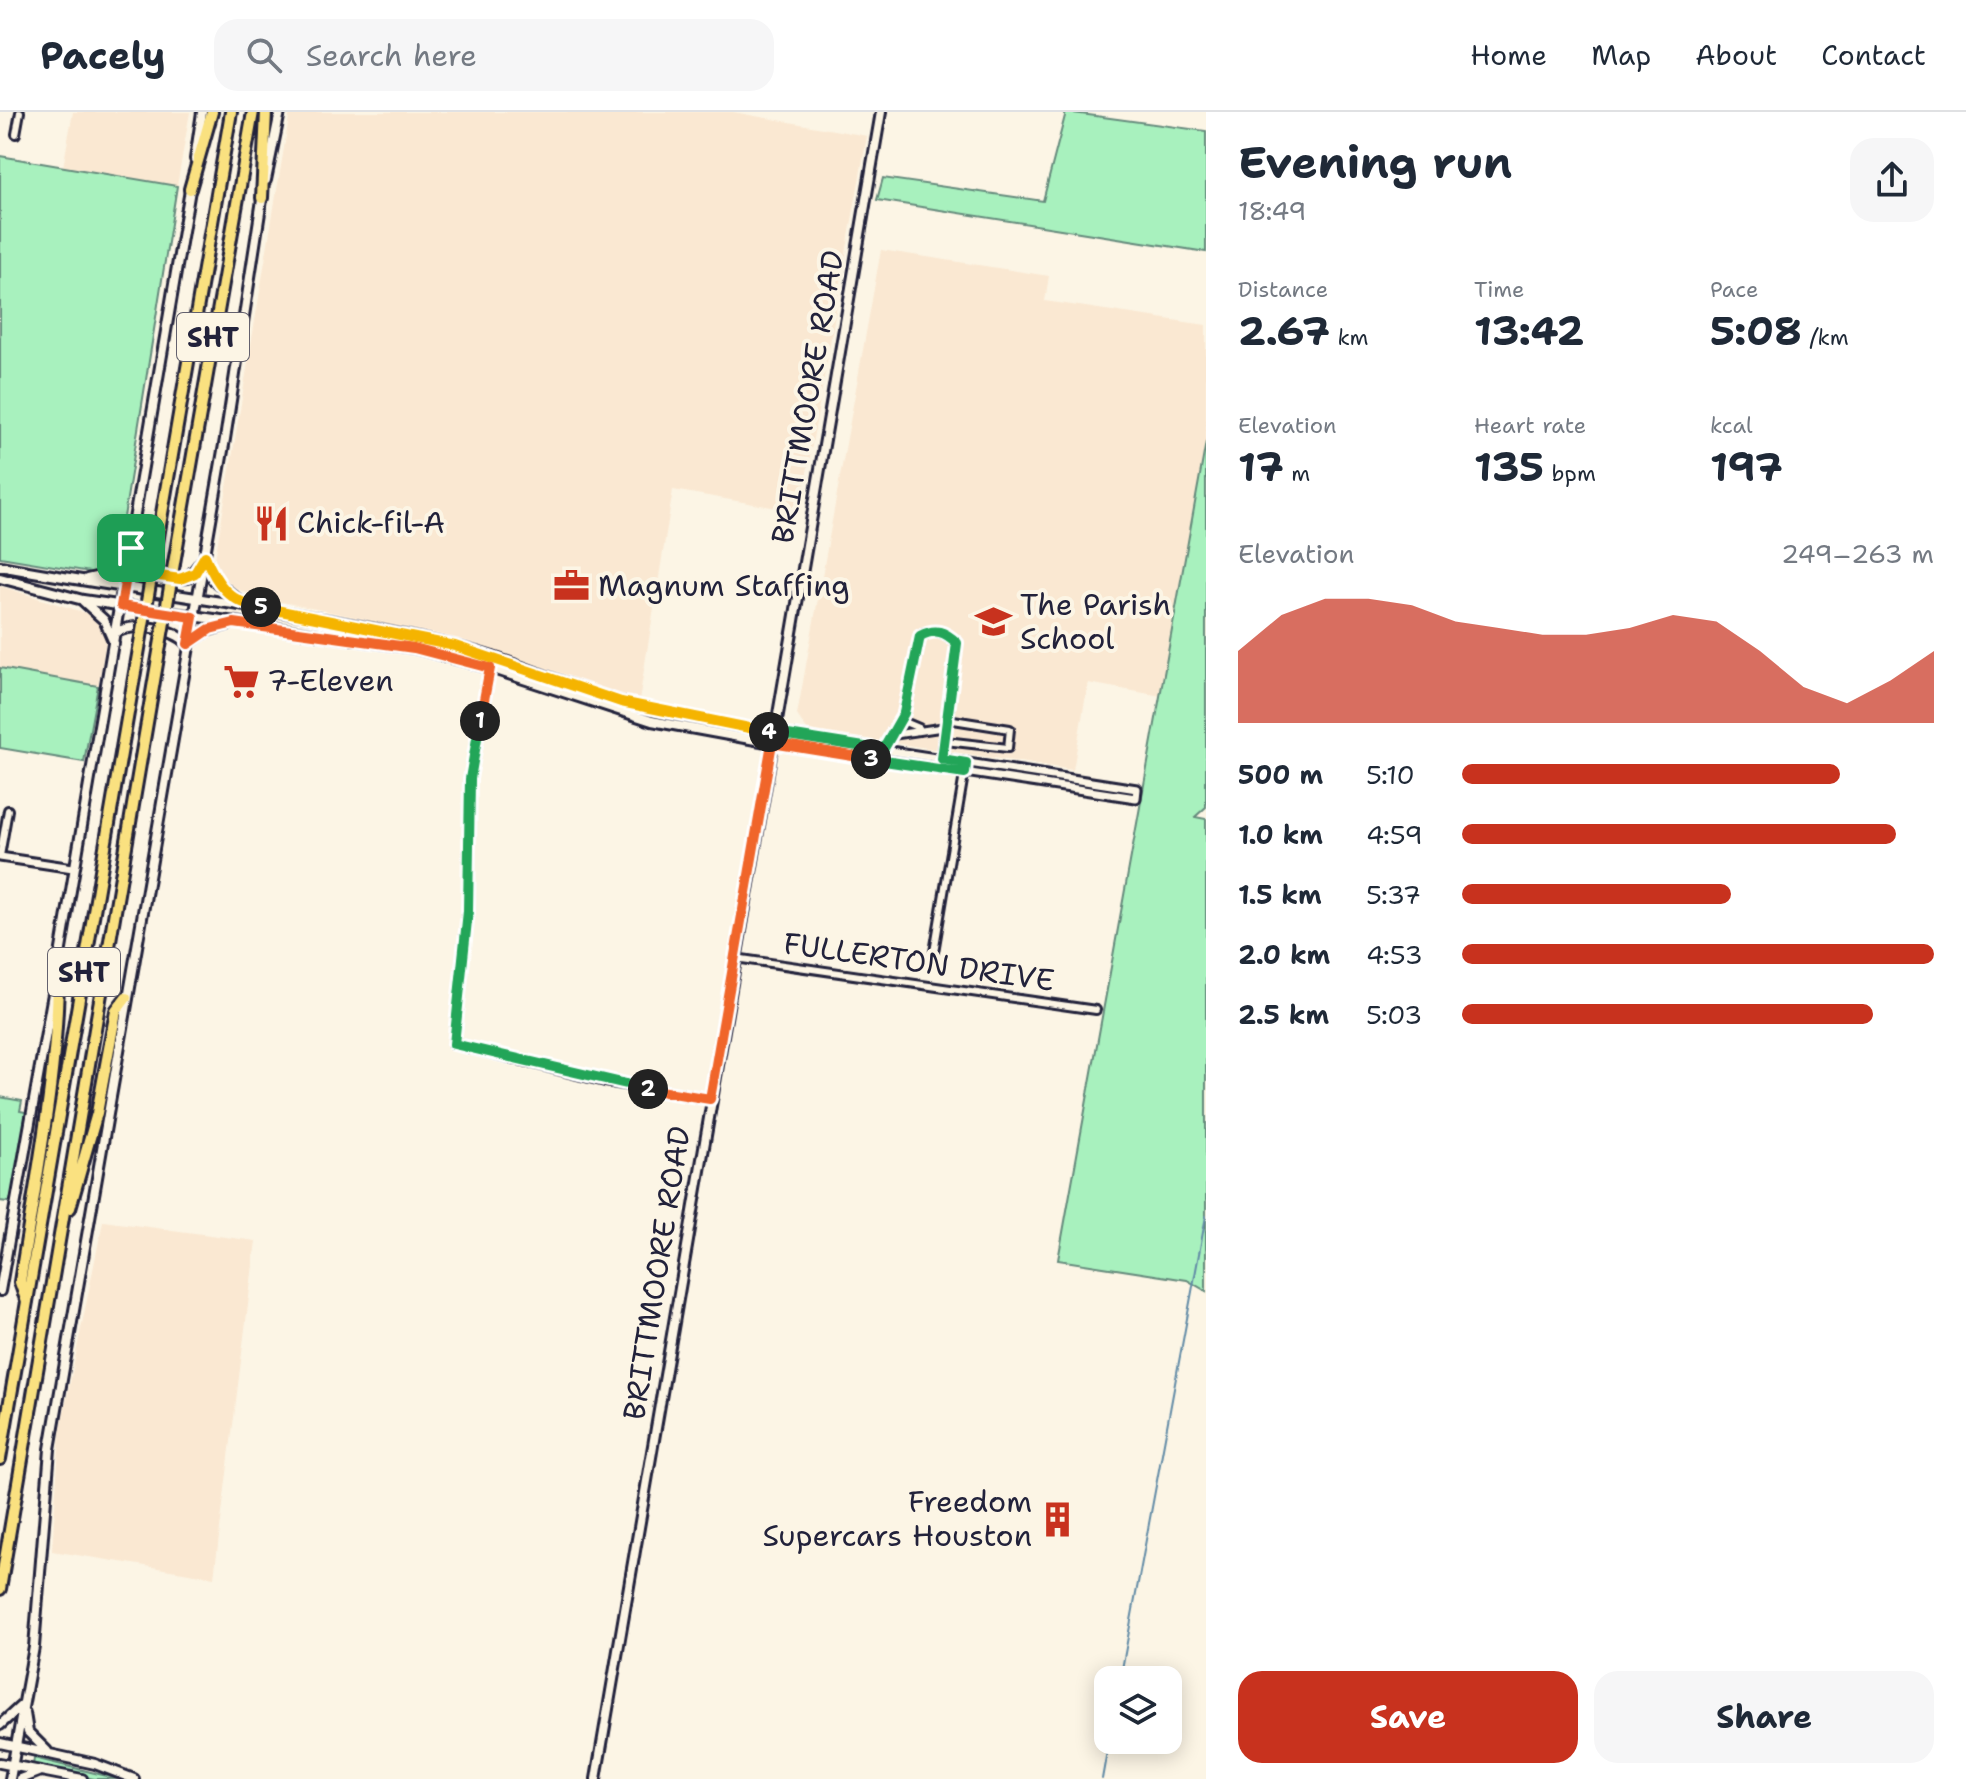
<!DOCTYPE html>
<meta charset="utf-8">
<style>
:root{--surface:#fff;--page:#f6f6f7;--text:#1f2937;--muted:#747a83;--line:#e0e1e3;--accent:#c8321e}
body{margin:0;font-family:"Shantell Sans",sans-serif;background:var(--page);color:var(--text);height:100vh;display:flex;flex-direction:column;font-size:30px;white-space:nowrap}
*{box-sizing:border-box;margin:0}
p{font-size:26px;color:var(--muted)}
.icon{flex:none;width:44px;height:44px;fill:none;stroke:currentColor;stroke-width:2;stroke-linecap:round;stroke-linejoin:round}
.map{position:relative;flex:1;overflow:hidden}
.details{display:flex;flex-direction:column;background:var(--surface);width:760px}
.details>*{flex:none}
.buttons{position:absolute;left:1094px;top:1554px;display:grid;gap:16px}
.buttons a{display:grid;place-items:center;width:88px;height:88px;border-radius:16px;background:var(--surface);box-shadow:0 4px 20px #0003;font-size:40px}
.pin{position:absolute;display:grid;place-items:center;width:68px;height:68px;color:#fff;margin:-34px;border-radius:16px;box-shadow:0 4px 12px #0006}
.km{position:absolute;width:40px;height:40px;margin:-20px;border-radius:50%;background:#222;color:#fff;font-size:22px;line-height:40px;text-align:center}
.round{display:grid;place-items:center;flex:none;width:84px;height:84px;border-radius:24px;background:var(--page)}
.head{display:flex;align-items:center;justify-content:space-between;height:136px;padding:0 32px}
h1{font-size:44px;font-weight:700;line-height:60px}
.metrics{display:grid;grid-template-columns:repeat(3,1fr);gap:12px;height:136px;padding:8px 32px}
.metrics div{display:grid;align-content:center}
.metrics b{font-size:40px;font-weight:700}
.metrics small{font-size:22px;font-weight:400}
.metrics p{font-size:22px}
.chart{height:224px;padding:16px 32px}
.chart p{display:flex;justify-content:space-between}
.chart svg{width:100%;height:144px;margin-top:8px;fill:var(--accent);opacity:.7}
.primary-button{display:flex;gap:16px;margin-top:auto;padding:16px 32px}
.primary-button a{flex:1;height:92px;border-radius:24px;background:var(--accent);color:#fff;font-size:32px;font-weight:700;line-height:92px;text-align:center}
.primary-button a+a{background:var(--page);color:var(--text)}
ul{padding:0 32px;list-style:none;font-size:26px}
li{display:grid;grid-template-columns:128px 96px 1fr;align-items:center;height:60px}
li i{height:20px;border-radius:10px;background:var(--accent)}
header{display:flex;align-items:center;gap:48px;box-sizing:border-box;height:112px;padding:0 40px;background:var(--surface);border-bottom:2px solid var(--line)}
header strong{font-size:38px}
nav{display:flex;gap:44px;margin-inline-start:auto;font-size:28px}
.search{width:560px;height:72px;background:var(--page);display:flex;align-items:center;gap:20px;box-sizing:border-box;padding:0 28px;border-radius:24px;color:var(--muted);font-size:30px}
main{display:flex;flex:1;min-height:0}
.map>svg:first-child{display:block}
.built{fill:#fae8d2}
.green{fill:#a8f1be;stroke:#658a7c;stroke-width:2}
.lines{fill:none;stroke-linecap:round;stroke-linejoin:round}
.stream{stroke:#628ba6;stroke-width:2}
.minor-casing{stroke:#22223b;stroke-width:12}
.tertiary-casing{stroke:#22223b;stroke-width:13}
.secondary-casing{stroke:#22223b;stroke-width:14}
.motorway-casing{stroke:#22223b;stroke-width:16}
.minor{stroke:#fcf5e5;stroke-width:6}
.tertiary{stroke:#fcf5e5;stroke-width:7}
.secondary{stroke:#fcf5e5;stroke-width:8}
.motorway{stroke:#fae180;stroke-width:10}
.motorway-bridge-casing{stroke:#22223b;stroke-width:16;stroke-linecap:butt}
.motorway-bridge{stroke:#fae180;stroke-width:10}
.split-1-casing{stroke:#fff;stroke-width:16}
.split-2-casing{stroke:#fff;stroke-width:16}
.split-3-casing{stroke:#fff;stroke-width:16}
.split-4-casing{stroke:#fff;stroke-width:16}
.split-5-casing{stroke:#fff;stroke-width:16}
.split-6-casing{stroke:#fff;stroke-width:16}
.split-1{stroke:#f0652b;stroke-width:10}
.split-2{stroke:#22a559;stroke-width:10}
.split-3{stroke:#f0652b;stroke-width:10}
.split-4{stroke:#22a559;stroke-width:10}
.split-5{stroke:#f5b400;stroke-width:10}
.split-6{stroke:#f5b400;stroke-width:10}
.labels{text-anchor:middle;stroke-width:8;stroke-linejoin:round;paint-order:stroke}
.shield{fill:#fcf5e5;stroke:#63616e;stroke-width:2}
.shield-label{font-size:28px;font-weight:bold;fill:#22223b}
.street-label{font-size:30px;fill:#22223b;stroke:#fcf5e5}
.poi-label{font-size:30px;fill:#22223b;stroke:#fcf5e5;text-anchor:start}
</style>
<header>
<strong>Pacely</strong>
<div class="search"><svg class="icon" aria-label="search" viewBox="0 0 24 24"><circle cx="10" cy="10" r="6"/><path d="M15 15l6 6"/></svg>Search here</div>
<nav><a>Home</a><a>Map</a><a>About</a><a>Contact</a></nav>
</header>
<main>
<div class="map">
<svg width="1206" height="1667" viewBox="0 0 1206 1667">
<rect width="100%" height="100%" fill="#fcf5e5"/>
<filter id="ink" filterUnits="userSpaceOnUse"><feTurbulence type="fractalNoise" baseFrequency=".0125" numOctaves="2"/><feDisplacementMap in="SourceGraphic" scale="16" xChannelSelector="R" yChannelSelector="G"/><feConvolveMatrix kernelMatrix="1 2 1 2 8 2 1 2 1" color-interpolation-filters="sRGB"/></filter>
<g filter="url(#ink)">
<!-- built -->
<path class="built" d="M 73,0 L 190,0 L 177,74 L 63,55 Z
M 290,0 L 733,0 L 867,24 L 800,400 L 673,378 L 638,595 L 491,544 L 409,525 L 410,517 L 254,484 L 224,472 L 214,453 Z
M 881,138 L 1049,164 L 1045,189 L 1206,213 L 1206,330 L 1161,584 L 1088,571 L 1073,658 L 807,618 L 797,603 Z
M 0,474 L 92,503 L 107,525 L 98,574 L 0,556 Z
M 103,1109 L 256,1129 L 214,1465 L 52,1439 L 60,1320 Z"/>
<!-- green -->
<path class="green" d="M 1066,0 L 1206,19 L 1206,140 L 877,88 L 883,66 L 1043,89 Z
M 0,44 L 177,74 L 116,455 L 102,462 L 0,445 Z
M 1206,330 L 1206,695 L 1195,705 L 1206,707 L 1206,1179 L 1187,1168 L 1058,1148 Z
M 0,556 L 98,574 L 84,650 L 0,636 Z
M 0,985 L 22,989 L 20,999 L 31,1001 L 15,1091 L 0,1089 Z
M 34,1646 L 119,1667 L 94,1667 L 33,1653 Z"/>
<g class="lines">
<!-- stream -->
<path class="stream" d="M 1120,1568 L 1206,1104
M 1102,1667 L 1109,1628"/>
<defs>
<path id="minor" d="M 16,22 L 20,0
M 492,544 L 470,667 L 468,799 L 454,932 L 605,970 L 710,987
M 900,608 L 919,616
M 892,623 L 946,615
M 945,629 L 1008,636 L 1010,617 L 947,607
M 883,638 L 904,601 L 920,524 C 936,516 944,519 957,531 L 942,647
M 0,744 L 8,698
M 934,840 L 966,651
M 735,846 L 1096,898"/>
<path id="tertiary" d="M 772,631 L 1136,686 L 1137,677 L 774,621
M 0,745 L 73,756"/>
<path id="secondary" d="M 195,47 L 202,0
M 266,68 L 280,0
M 133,440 C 139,465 165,468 188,466 L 201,450
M 205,445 L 214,468 L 243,492
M 0,454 C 151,482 304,498 453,534 C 510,547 564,573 619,590 C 670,605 722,613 774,621
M 0,466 L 83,488 L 414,536 L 490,556 L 652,609 L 772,631
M 87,467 L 113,461 L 127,443
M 83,489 L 104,508 L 114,531
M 117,520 C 136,510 174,516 188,532
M 188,532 L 206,519 L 230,512
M 58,855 L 191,72
M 0,1179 L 54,876
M 25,1601 L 28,1620 L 47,1639
M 0,1613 L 23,1592
M 0,1631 L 95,1652 L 134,1667
M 0,1651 L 82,1667
M 10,1667 L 34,1535 L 50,1337 L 225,327 L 263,81
M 20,1667 L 38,1660
M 596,1667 L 881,0"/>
<path id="motorway" d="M 190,77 L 212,0
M 262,86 L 266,0
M 154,448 L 231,0
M 174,451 L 253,0
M 70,1096 L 97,1001 L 116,899 L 126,886
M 27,1190 L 20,1170 C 36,1065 59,958 58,852
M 0,1347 L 140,531
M 0,1477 L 160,534"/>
</defs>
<!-- minor casing -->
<use href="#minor" class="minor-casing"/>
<!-- tertiary casing -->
<use href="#tertiary" class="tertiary-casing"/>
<!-- secondary casing -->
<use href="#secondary" class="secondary-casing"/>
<!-- motorway casing -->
<use href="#motorway" class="motorway-casing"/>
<!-- minor -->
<use href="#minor" class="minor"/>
<!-- tertiary -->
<use href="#tertiary" class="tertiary"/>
<!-- secondary -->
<use href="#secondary" class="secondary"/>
<!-- motorway -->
<use href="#motorway" class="motorway"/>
<defs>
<path id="motorway-bridge" d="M 140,531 L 154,448
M 160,534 L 174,451"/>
</defs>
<!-- motorway-bridge casing -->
<use href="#motorway-bridge" class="motorway-bridge-casing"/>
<!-- motorway-bridge -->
<use href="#motorway-bridge" class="motorway-bridge"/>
</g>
</g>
<g class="lines" filter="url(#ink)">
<defs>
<path id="split-1" d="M 131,436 L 121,494 L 193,505 L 188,532 L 210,517 L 234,511 L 414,536 L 490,556 L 480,609"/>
<path id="split-2" d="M 480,609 L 470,667 L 468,799 L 454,932 L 648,977"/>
<path id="split-3" d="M 648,977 L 710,987 L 772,631 L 871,647"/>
<path id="split-4" d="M 769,620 L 883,638 L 904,601 L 920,524 C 936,516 944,519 957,531 L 942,647 L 966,651 L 965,661 L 871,647"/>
<path id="split-5" d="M 261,495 L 455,534 L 621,590 L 769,620"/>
<path id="split-6" d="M 131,436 L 135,450 L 146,462 L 180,467 L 195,461 L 205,444 C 216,471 230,492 261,495"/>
</defs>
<!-- split-1 casing -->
<use href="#split-1" class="split-1-casing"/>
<!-- split-2 casing -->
<use href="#split-2" class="split-2-casing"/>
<!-- split-3 casing -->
<use href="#split-3" class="split-3-casing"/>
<!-- split-4 casing -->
<use href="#split-4" class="split-4-casing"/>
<!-- split-5 casing -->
<use href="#split-5" class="split-5-casing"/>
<!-- split-6 casing -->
<use href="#split-6" class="split-6-casing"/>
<!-- split-1 -->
<use href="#split-1" class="split-1"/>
<!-- split-2 -->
<use href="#split-2" class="split-2"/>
<!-- split-3 -->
<use href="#split-3" class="split-3"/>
<!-- split-4 -->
<use href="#split-4" class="split-4"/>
<!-- split-5 -->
<use href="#split-5" class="split-5"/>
<!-- split-6 -->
<use href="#split-6" class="split-6"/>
</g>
<!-- icons -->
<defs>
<symbol id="restaurant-bare" viewBox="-9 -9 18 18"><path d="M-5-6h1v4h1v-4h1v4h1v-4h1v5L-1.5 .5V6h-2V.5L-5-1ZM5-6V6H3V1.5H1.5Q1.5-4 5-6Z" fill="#c8321e" stroke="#fcf5e5" stroke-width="2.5" paint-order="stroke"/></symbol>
<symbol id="office-bare" viewBox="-9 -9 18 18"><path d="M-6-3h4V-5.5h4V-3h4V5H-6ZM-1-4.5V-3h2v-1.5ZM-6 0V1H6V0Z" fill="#c8321e" stroke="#fcf5e5" stroke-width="2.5" paint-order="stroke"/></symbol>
<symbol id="school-bare" viewBox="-9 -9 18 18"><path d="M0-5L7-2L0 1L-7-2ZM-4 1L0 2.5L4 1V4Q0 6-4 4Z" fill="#c8321e" stroke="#fcf5e5" stroke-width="2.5" paint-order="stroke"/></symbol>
<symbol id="supermarket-bare" viewBox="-9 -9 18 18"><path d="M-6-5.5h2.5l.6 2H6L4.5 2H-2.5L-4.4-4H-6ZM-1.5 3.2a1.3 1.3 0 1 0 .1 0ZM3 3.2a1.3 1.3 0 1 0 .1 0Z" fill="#c8321e" stroke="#fcf5e5" stroke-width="2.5" paint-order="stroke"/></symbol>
<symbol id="building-bare" viewBox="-9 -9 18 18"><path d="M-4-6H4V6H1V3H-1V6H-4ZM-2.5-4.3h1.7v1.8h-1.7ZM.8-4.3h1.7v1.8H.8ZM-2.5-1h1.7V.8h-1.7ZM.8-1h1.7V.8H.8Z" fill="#c8321e" stroke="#fcf5e5" stroke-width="2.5" paint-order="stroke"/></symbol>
</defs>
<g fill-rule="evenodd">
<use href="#restaurant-bare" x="246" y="386" width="51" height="51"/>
<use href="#office-bare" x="546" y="448" width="51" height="51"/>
<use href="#school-bare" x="968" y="484" width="51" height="51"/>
<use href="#supermarket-bare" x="216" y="544" width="51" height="51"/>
<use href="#building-bare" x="1032" y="1382" width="51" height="51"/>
</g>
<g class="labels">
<!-- shield labels -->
<g class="shield">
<rect x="177" y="201" width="72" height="48" rx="6"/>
<rect x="48" y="836" width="72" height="48" rx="6"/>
</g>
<g class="shield-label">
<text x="213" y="235">SHT</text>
<text x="84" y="870">SHT</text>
</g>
<!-- street labels -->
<g class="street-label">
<text transform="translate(808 285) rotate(-80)" y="10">BRITTMOORE ROAD</text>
<text transform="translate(919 850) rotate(8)" y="10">FULLERTON DRIVE</text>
<text transform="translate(657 1161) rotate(-81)" y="10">BRITTMOORE ROAD</text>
</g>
<!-- poi labels -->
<g class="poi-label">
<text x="297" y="421">Chick-fil-A</text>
<text x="598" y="484">Magnum Staffing</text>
<text x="1020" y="503">The Parish<tspan x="1020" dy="34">School</tspan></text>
<text x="267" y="579">7-Eleven</text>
<text x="1032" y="1400" text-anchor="end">Freedom<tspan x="1032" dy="34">Supercars Houston</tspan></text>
</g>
</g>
</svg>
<div class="buttons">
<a><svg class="icon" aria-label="layers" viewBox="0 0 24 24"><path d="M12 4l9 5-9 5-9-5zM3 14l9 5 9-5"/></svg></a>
</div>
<div class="pin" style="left:131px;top:436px;background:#1e9e55"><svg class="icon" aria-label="arrive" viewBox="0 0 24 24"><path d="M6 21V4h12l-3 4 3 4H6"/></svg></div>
<b class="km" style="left:480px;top:609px">1</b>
<b class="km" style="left:648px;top:977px">2</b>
<b class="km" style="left:871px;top:647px">3</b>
<b class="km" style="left:769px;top:620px">4</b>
<b class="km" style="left:261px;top:495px">5</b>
</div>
<section class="details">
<div class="head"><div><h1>Evening run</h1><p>18:49</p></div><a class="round"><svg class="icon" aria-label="share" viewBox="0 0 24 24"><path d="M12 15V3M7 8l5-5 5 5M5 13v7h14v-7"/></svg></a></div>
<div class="metrics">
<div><p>Distance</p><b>2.67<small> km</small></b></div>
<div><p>Time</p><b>13:42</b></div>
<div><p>Pace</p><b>5:08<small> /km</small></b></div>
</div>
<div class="metrics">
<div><p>Elevation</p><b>17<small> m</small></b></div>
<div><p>Heart rate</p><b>135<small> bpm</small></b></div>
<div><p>kcal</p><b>197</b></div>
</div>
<div class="chart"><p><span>Elevation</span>249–263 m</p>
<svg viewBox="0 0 160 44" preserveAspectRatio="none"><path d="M0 44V22L10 11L20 6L30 6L40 8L50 13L60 15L70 17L80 17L90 15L100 11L110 13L120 22L130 33L140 38L150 31L160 22V44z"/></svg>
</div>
<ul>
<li><b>500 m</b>5:10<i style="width:80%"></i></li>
<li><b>1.0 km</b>4:59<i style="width:92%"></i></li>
<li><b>1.5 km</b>5:37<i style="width:57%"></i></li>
<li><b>2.0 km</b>4:53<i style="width:100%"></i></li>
<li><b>2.5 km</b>5:03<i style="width:87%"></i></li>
</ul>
<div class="primary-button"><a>Save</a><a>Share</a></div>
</section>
</main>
